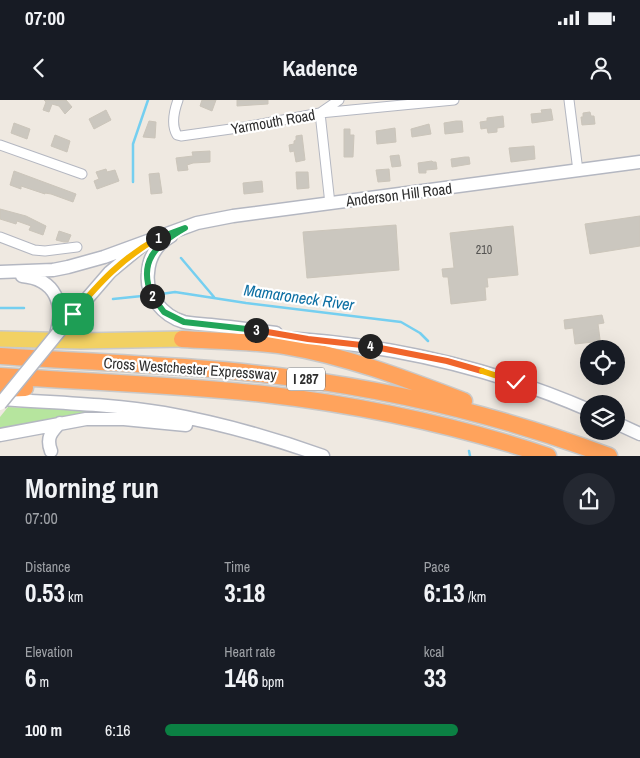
<!DOCTYPE html>
<style>
:root{--surface:#171b24;--page:#242831;--text:#f1f3f6;--muted:#9ea1a6;--accent:#0b8043}
body{margin:0;font-family:"Archivo Narrow",sans-serif;background:var(--page);color:var(--text);height:100vh;display:flex;flex-direction:column;font-size:19px;white-space:nowrap}
*{box-sizing:border-box;margin:0}
p{font-size:16px;color:var(--muted)}
.icon{flex:none;width:28px;height:28px;fill:none;stroke:currentColor;stroke-width:2;stroke-linecap:round;stroke-linejoin:round}
.map{position:relative;height:356px;overflow:hidden}
.details{display:flex;flex-direction:column;background:var(--surface);flex:1}
.details>*{flex:none}
.controls{position:absolute;left:580px;top:240px;display:grid;gap:10px}
.controls a{display:grid;place-items:center;width:45px;height:45px;border-radius:50%;background:var(--surface);box-shadow:0 5px 20px #0002;font-size:25px}
.pin{position:absolute;display:grid;place-items:center;width:42px;height:42px;color:#fff;margin:-21px;border-radius:10px;box-shadow:0 2px 8px #0006}
.km{position:absolute;width:25px;height:25px;margin:-12px;border-radius:50%;background:#222;color:#fff;font-size:14px;line-height:25px;text-align:center}
.round{display:grid;place-items:center;flex:none;width:52px;height:52px;border-radius:26px;background:var(--page)}
.summary{display:flex;align-items:center;justify-content:space-between;height:85px;padding:0 25px}
h1{font-size:28px;font-weight:800;line-height:38px}
.stats{display:grid;grid-template-columns:repeat(3,1fr);gap:8px;height:85px;padding:5px 25px}
.stats div{display:grid;align-content:center}
.stats b{font-size:25px;font-weight:800}
.stats small{font-size:14px;font-weight:400}
.stats p{font-size:14px}
ul{padding:0 25px;list-style:none;font-size:16px}
li{display:grid;grid-template-columns:80px 60px 1fr;align-items:center;height:38px}
li i{height:12px;border-radius:6px;background:var(--accent)}
.status{display:flex;justify-content:space-between;align-items:center;height:35px;padding:0 25px;background:var(--surface);direction:ltr}
.status svg{height:14px;fill:currentColor}
header{display:flex;justify-content:space-between;align-items:center;height:65px;padding:0 25px;background:var(--surface);font-size:22px;font-weight:800}
.map>svg:first-child{display:block}
.green{fill:#b6e59e}
.lines{fill:none;stroke-linecap:round;stroke-linejoin:round}
.stream{stroke:#75cff0;stroke-width:2.5}
.building{fill:#cbc7bf;stroke:#cbc5ba}
.street-casing{stroke:#b4b7c1;stroke-width:11}
.secondary-casing{stroke:#b4b7c1;stroke-width:15}
.primary-casing{stroke:#c9c9c9;stroke-width:18}
.highway-casing{stroke:#c9c9c9;stroke-width:19}
.street{stroke:#fff;stroke-width:9}
.secondary{stroke:#fff;stroke-width:12}
.primary{stroke:#f2d163;stroke-width:15}
.highway{stroke:#ffa35c;stroke-width:16}
.secondary-bridge-casing{stroke:#b4b7c1;stroke-width:15;stroke-linecap:butt}
.secondary-bridge{stroke:#fff;stroke-width:12}
.split-1-casing{stroke:#fff;stroke-width:10}
.split-2-casing{stroke:#fff;stroke-width:10}
.split-3-casing{stroke:#fff;stroke-width:10}
.split-4-casing{stroke:#fff;stroke-width:10}
.split-5-casing{stroke:#fff;stroke-width:10}
.split-6-casing{stroke:#fff;stroke-width:10}
.split-1{stroke:#f5b400;stroke-width:6}
.split-2{stroke:#22a559;stroke-width:6}
.split-3{stroke:#22a559;stroke-width:6}
.split-4{stroke:#f0652b;stroke-width:6}
.split-5{stroke:#f0652b;stroke-width:6}
.split-6{stroke:#f5b400;stroke-width:6}
.labels{text-anchor:middle;stroke-width:4.5;stroke-linejoin:round;paint-order:stroke}
.number-label{font-size:12px;fill:#555452}
.shield{fill:#fff;stroke:#6d6d6d;stroke-width:1}
.shield-label{font-size:14px;font-weight:bold;fill:#2e2e2e}
.street-label{font-size:15px;fill:#2e2e2e;stroke:#fff}
.water-label{font-size:16px;font-style:italic;fill:#0d6fa3;stroke:#fff}
</style>
<div class="status"><b>07:00</b><svg viewBox="0 0 49 12"><path d="M0 12V9h3v3zM5 12V6h3v6zM10 12V3h3v9zM15 12V0h3v12zM26 1h20v11H26zM47 4h2v5h-2z"/></svg></div>
<header><svg class="icon" aria-label="back" viewBox="0 0 24 24"><path d="M15 5l-7 7 7 7"/></svg>Kadence<svg class="icon" aria-label="person" viewBox="0 0 24 24"><circle cx="12" cy="8" r="4"/><path d="M4 21q1-7 8-7t8 7"/></svg></header>
<div class="map">
<svg width="640" height="356" viewBox="0 0 640 356">
<rect width="100%" height="100%" fill="#efe9e1"/>
<!-- green -->
<path class="green" d="M 27,306 L 126,314 L 0,331 L 0,317 L 8,307 L 26,308 Z"/>
<g class="lines">
<!-- stream -->
<path class="stream" d="M 133,82 L 133,44 L 148,0
M 181,158 L 214,197
M 161,194 L 175,192 L 246,203 L 401,222 L 420,233 L 428,241
M 113,199 L 142,196
M 0,208 L 24,208
M 469,351 L 470,356"/>
</g>
<!-- building -->
<path class="building" d="M 44,0 L 66,0 L 72,7 L 65,14 L 59,6 L 52,4 L 49,12 L 43,10 L 46,2 Z
M 202,0 L 216,0 L 212,11 L 200,6 Z
M 237,0 L 268,0 L 268,4 L 237,6 Z
M 551,9 L 553,20 L 532,23 L 531,14 L 542,13 L 541,10 Z
M 106,10 L 111,20 L 94,29 L 89,19 Z
M 590,12 L 591,16 L 594,16 L 595,24 L 582,25 L 581,17 L 583,17 L 583,13 Z
M 503,16 L 504,27 L 497,28 L 497,32 L 488,33 L 487,28 L 481,29 L 480,22 L 487,21 L 487,18 Z
M 149,21 L 156,22 L 155,38 L 143,37 Z
M 456,21 L 462,21 L 463,32 L 445,34 L 444,23 Z
M 14,23 L 30,29 L 27,39 L 11,33 Z
M 429,24 L 431,34 L 412,37 L 411,29 Z
M 395,28 L 396,42 L 377,44 L 376,31 Z
M 344,29 L 350,29 L 350,35 L 354,35 L 353,57 L 344,57 Z
M 55,35 L 70,41 L 67,52 L 51,46 Z
M 302,35 L 305,60 L 296,62 L 294,51 L 290,52 L 289,45 L 294,44 L 294,41 L 296,40 L 296,36 Z
M 534,46 L 535,59 L 511,62 L 509,48 Z
M 210,51 L 210,62 L 193,63 L 187,65 L 188,70 L 178,71 L 176,58 L 193,56 L 192,52 Z
M 399,55 L 401,66 L 392,67 L 390,56 Z
M 465,57 L 469,57 L 470,64 L 452,67 L 451,59 Z
M 432,61 L 433,62 L 436,62 L 437,69 L 426,70 L 426,73 L 419,73 L 418,63 Z
M 106,69 L 107,72 L 115,70 L 119,81 L 97,89 L 94,81 L 99,79 L 96,72 Z
M 389,69 L 390,81 L 378,82 L 376,70 Z
M 14,71 L 76,94 L 73,102 L 51,94 L 45,93 L 45,94 L 21,86 L 21,89 L 10,85 Z
M 296,72 L 308,72 L 309,88 L 297,89 Z
M 159,73 L 162,93 L 151,94 L 149,74 Z
M 262,81 L 263,92 L 244,94 L 243,83 Z
M 0,109 L 26,116 L 46,126 L 43,135 L 29,130 L 31,126 L 17,121 L 16,124 L 0,119 Z
M 640,116 L 640,146 L 590,154 L 585,124 Z
M 396,125 L 399,170 L 307,178 L 303,132 Z
M 513,126 L 518,175 L 487,178 L 488,187 L 485,187 L 486,200 L 451,204 L 448,177 L 443,177 L 442,169 L 454,168 L 450,133 Z
M 59,131 L 71,135 L 68,142 L 64,142 L 56,140 Z
M 602,215 L 604,223 L 598,224 L 601,247 L 594,248 L 593,242 L 575,244 L 573,228 L 565,229 L 564,220 Z"/>
<g class="lines">
<defs>
<path id="street" d="M 178,0 C 174,11 171,25 177,35 L 181,36 L 245,27 L 320,13 L 454,0
M 569,0 L 578,71
M 0,45 L 82,74
M 330,104 L 320,13 L 339,0
M 0,137 L 34,150 L 45,151 L 77,147"/>
<path id="secondary" d="M 171,136 C 157,144 149,156 148,173 C 145,195 163,216 184,222 C 192,224 202,224 211,225 C 232,227 254,230 276,233
M 0,172 L 53,170 L 68,167 L 104,157 L 197,123 L 233,116 L 640,62
M 22,176 C 56,179 65,205 56,234
M 66,223 L 110,172 L 139,148
M 267,237 C 380,242 485,265 589,310
M 0,299 C 55,303 110,304 164,313 C 220,323 270,337 323,356
M 616,323 L 640,334
M 0,335 L 86,319 L 124,319 L 186,325
M 51,351 C 46,338 51,332 60,323"/>
<path id="primary" d="M 0,239 L 81,241 L 182,239"/>
<path id="highway" d="M 182,239 C 216,241 251,241 285,246 C 346,256 406,279 464,301
M 0,256 C 98,263 197,265 294,278 C 402,292 507,318 609,356
M 0,276 C 88,282 176,285 264,294 C 360,305 456,325 548,356
M 0,289 L 25,288"/>
</defs>
<!-- street casing -->
<use href="#street" class="street-casing"/>
<!-- secondary casing -->
<use href="#secondary" class="secondary-casing"/>
<!-- primary casing -->
<use href="#primary" class="primary-casing"/>
<!-- highway casing -->
<use href="#highway" class="highway-casing"/>
<!-- street -->
<use href="#street" class="street"/>
<!-- secondary -->
<use href="#secondary" class="secondary"/>
<!-- primary -->
<use href="#primary" class="primary"/>
<!-- highway -->
<use href="#highway" class="highway"/>
<defs>
<path id="secondary-bridge" d="M 0,304 L 66,223"/>
</defs>
<!-- secondary-bridge casing -->
<use href="#secondary-bridge" class="secondary-bridge-casing"/>
<!-- secondary-bridge -->
<use href="#secondary-bridge" class="secondary-bridge"/>
</g>
<g class="lines">
<defs>
<path id="split-1" d="M 73,214 C 100,182 122,158 158,138"/>
<path id="split-2" d="M 152,196 C 137,161 157,144 185,128 L 158,138"/>
<path id="split-3" d="M 152,196 L 164,212 L 184,222 L 256,230"/>
<path id="split-4" d="M 256,230 L 308,239 L 370,246"/>
<path id="split-5" d="M 370,246 L 447,261 L 482,271"/>
<path id="split-6" d="M 482,271 L 516,282"/>
</defs>
<!-- split-1 casing -->
<use href="#split-1" class="split-1-casing"/>
<!-- split-2 casing -->
<use href="#split-2" class="split-2-casing"/>
<!-- split-3 casing -->
<use href="#split-3" class="split-3-casing"/>
<!-- split-4 casing -->
<use href="#split-4" class="split-4-casing"/>
<!-- split-5 casing -->
<use href="#split-5" class="split-5-casing"/>
<!-- split-6 casing -->
<use href="#split-6" class="split-6-casing"/>
<!-- split-1 -->
<use href="#split-1" class="split-1"/>
<!-- split-2 -->
<use href="#split-2" class="split-2"/>
<!-- split-3 -->
<use href="#split-3" class="split-3"/>
<!-- split-4 -->
<use href="#split-4" class="split-4"/>
<!-- split-5 -->
<use href="#split-5" class="split-5"/>
<!-- split-6 -->
<use href="#split-6" class="split-6"/>
</g>
<g class="labels">
<!-- number labels -->
<g class="number-label">
<text x="484" y="154">210</text>
</g>
<!-- shield labels -->
<rect class="shield" x="287" y="267.5" width="38" height="23" rx="4"/>
<g class="shield-label">
<text x="306" y="284">I 287</text>
</g>
<!-- street labels -->
<g class="street-label">
<text transform="translate(273 22) rotate(-10)" y="5">Yarmouth Road</text>
<text transform="translate(399 95) rotate(-7)" y="5">Anderson Hill Road</text>
<text transform="translate(190 269) rotate(4)" y="5">Cross Westchester Expressway</text>
</g>
<!-- water labels -->
<g class="water-label">
<text transform="translate(299 197) rotate(8)" y="6">Mamaroneck River</text>
</g>
</g>
</svg>
<div class="controls">
<a><svg class="icon" aria-label="locate" viewBox="0 0 24 24"><circle cx="12" cy="12" r="6"/><path d="M12 2v4M12 18v4M2 12h4M18 12h4"/></svg></a>
<a><svg class="icon" aria-label="layers" viewBox="0 0 24 24"><path d="M12 4l9 5-9 5-9-5zM3 14l9 5 9-5"/></svg></a>
</div>
<div class="pin" style="left:73px;top:214px;background:#1e9e55"><svg class="icon" aria-label="arrive" viewBox="0 0 24 24"><path d="M6 21V4h12l-3 4 3 4H6"/></svg></div>
<div class="pin" style="left:516px;top:282px;background:#d93025"><svg class="icon" aria-label="check" viewBox="0 0 24 24"><path d="M5 12l5 5 9-10"/></svg></div>
<b class="km" style="left:158px;top:138px">1</b>
<b class="km" style="left:152px;top:196px">2</b>
<b class="km" style="left:256px;top:230px">3</b>
<b class="km" style="left:370px;top:246px">4</b>
</div>
<section class="details">
<div class="summary"><div><h1>Morning run</h1><p>07:00</p></div><a class="round"><svg class="icon" aria-label="share" viewBox="0 0 24 24"><path d="M12 15V3M7 8l5-5 5 5M5 13v7h14v-7"/></svg></a></div>
<div class="stats">
<div><p>Distance</p><b>0.53<small> km</small></b></div>
<div><p>Time</p><b>3:18</b></div>
<div><p>Pace</p><b>6:13<small> /km</small></b></div>
</div>
<div class="stats">
<div><p>Elevation</p><b>6<small> m</small></b></div>
<div><p>Heart rate</p><b>146<small> bpm</small></b></div>
<div><p>kcal</p><b>33</b></div>
</div>
<ul>
<li><b>100 m</b>6:16<i style="width:65%"></i></li>
</ul>
</section>
